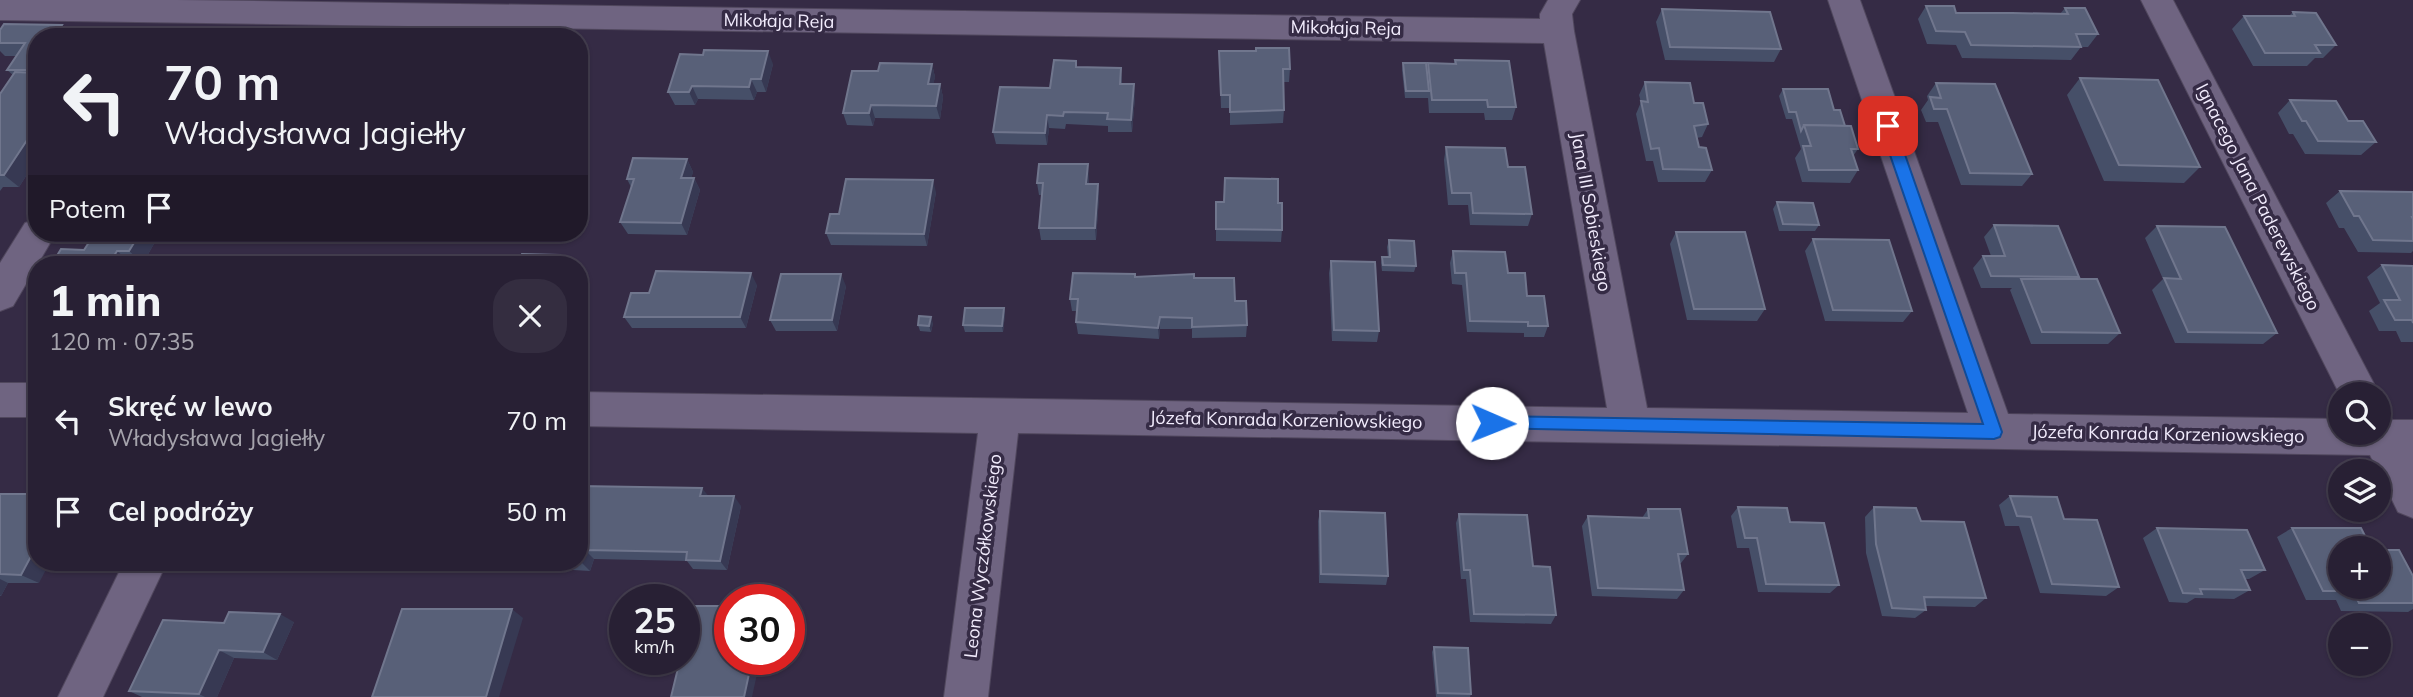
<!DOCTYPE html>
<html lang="pl">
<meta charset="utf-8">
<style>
body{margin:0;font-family:Mulish,sans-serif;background:#342d40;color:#f1f3f6;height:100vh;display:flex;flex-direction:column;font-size:26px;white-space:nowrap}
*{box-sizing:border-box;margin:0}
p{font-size:23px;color:#a5a3ac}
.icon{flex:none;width:38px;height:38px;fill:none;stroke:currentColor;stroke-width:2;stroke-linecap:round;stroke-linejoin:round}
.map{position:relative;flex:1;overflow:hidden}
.side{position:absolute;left:28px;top:256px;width:560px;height:315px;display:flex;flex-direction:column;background:#282034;border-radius:28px;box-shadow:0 2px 5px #0004,0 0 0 2px #443e4f}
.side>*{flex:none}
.guide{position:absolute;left:28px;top:28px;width:560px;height:214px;border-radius:28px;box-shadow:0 2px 5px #0004,0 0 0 2px #443e4f;background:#282034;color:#f1f3f6;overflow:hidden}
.buttons{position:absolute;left:2328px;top:382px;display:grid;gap:14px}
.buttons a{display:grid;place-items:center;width:63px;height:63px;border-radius:50%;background:#282034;box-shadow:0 2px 5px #0004,0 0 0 2px #443e4f;font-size:35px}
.speed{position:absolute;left:609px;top:584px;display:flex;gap:14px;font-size:35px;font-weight:700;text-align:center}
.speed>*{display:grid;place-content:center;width:91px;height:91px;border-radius:50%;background:#282034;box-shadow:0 2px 5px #0004,0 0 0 2px #443e4f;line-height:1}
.speed small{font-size:18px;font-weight:400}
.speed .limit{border:10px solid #d22;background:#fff;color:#111}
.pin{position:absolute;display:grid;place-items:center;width:60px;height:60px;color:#fff;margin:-30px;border-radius:14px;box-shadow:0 4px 10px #0006}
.me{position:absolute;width:77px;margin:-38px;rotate:91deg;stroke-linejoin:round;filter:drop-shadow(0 0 5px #0008)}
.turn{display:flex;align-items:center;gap:24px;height:147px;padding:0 21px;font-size:32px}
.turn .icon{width:91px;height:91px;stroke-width:2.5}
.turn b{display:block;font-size:49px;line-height:60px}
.then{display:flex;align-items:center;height:66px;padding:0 21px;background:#0003;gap:14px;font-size:26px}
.round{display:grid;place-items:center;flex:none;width:74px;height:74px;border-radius:28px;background:#342d40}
.headline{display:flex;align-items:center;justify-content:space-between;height:119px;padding:0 21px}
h1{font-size:42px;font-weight:800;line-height:52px}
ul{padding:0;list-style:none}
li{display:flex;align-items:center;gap:21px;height:91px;padding:0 21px}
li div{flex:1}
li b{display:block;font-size:26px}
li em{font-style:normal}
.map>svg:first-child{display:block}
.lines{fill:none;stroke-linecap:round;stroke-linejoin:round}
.minor-casing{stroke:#50475d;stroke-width:2}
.minor{fill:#6f6481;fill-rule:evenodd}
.wall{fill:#464f68}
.shaded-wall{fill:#373953}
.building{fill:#586078;stroke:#70768d;stroke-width:2}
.route{fill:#1a73e8;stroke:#114b97;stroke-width:2}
.labels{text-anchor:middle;stroke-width:7;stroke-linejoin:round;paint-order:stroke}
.street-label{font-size:18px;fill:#f2ecfd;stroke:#352b45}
</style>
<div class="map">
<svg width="2413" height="697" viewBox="0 0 2413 697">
<rect width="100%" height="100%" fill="#352b45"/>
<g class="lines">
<defs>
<g id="minor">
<path d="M0,0h178l1362,19v-5l8,-14h32l-8,14 2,17 73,377 321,5 -140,-413h32l148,414 332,5v13h38v-19l15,7h20v98l-15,-6 -28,-57 -1352,-22 -30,264h-44l34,-264 -399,-7v-34l1028,16 -63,-365 -1544,-23z"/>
<path d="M2141,0h32l200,382 6,12 -1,1h-38z"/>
<path d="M37,219v14h19l-43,73 -13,5v-48l25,-40z"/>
<rect x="0" y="383" width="37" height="34"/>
<path d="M124,562h43l-64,135h-45z"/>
</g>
</defs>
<!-- minor casing -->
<use href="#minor" class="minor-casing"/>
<!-- minor -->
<use href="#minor" class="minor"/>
</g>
<!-- wall -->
<g class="wall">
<path d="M1926,6l30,7 104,1 5,-6 33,26 -10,13h-7l-10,13 -109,-2 -6,-13 -29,-1 -9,-25z"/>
<path d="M1662,9l119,40 -7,13 -109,-2 -9,-38z"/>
<path d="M2293,12l43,33 -13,13h-8l-8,8h-54l-21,-37 12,-13h45z"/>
<path d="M62,25l13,12h-38v122l-18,28h-16l-3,4v-97l13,-19 -6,-5 9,-14h-11l-5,-5v-21z"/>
<path d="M1219,51l71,18 -1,13h-6l1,28 -1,13 -53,2v-17h-9z"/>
<path d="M1455,60l61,47 -4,13h-27l-1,-7h-55l-1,-15h-23l-3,-28 1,-7 24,6 1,-6h26z"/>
<path d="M773,64l-7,28h-9l-3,8 -56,-1 -3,6h-20l-7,-13z"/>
<path d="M932,64l3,13 -2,7h7l3,13 -3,22 -65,-1 -2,8 -26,-1 -4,-12 35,-42z"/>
<path d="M1077,67l44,1 1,16 13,13 -3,35h-24v-6l-42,-2 -1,5 -16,-1 -2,17 -51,-1 -3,-12z"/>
<path d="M2080,78l120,89 -16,16 -80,-2 -37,-86z"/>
<path d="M1645,82l49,21 14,21 -6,13 -6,1 3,9 13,23 -7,12h-47l-5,-21h-7l-10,-47 5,-12 -2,-7z"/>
<path d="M1936,83l96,91 -10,12 -61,-1 -23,-63h-12l-5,-12 7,-10 -1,-4z"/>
<path d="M1783,89l62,37 13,23 -5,7 5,14 -8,13 -48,-1 -7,-24 6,-9 -9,-30h-6l-7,-23z"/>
<path d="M2290,100l58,21 28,21 -15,13 -56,-1 -12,-20h-4l-11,-21z"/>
<path d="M1446,147l62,20 24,47 -4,12 -58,-1 -2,-20h-20l-4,-45z"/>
<path d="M687,159l6,13 -2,6h3l6,12 -13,45 -59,-1 -8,-12 11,-35 -4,-8z"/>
<path d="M1089,177v7h9l1,12 -3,44h-55l-2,-12 3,-33h-3l-2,-12z"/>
<path d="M2340,191l73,1v59l-2,2 -53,-1 -14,-24h-5l-13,-25z"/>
<path d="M936,192l-9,54 -96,-1 -5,-12 13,-19z"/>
<path d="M1216,202l62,1 4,27 -1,12 -65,-1z"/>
<path d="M1777,202l42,23 -4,6h-36l-6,-22z"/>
<path d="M1994,225l85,52 -2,2 43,54 -12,11h-77l-21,-54 2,-2h-31l-8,-20 10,-12h8l-7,-19z"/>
<path d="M2157,226l120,107 -14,11 -88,-1 -23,-53 11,-11 -18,-41z"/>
<path d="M1676,232l89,77 -8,12 -70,-1 -17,-76z"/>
<path d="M95,233h50l10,9 -12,21h-12l-1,1h-78l32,-14z"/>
<path d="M245,233h76l-2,3 -73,-2z"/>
<path d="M1813,239l99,72 -9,11 -78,-1 -20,-70z"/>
<path d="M1389,240l27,26 -2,6 -32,-1 -1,-8 1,-6h6l-1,-10z"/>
<path d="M1453,251l55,22 19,23 21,30 -4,11h-20v-4l-57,-1 -5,-47 -10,-1 -2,-21z"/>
<path d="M1331,261l48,70 -2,11 -45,-1 -3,-68z"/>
<path d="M2382,265l31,1v76h-12l-5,-11h-17l-10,-20 11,-8 -13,-26z"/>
<path d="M1135,277l59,1 41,23 12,24 -1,12 -54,1v-9h-32l-1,10 -81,-5 -2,-12 1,-11h-5l-2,-12z"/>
<path d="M757,285l-11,43h-114l-8,-11 25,-24z"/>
<path d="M846,286l-9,45h-61l-6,-11z"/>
<path d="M1004,308l1,6 -2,18h-38l-2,-7z"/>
<path d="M933,323l-2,9 -11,-1 -2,-6z"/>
<path d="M579,486l129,10 33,10 -14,64 -34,-1 -6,-8 -93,-2 -4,12 -17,-1 -8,-8h14z"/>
<path d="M0,494l39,89h-31l-7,13h-1z"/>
<path d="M2010,496l109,91 -13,9 -66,-3 -21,-67h-14l-6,-21z"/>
<path d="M1738,507l52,15 49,63 -9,8 -72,-1 -9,-44h-12l-6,-32z"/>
<path d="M1874,507l112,91 -11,9 -50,-1 1,4 -11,8 -33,-2 -16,-63 -1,-36z"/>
<path d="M1648,509l40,45 -7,9h-1l4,27 -7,9 -85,-3 -10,-70 6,-10 54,2z"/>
<path d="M1320,511l68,65 -2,9 -67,-2 -1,-62z"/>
<path d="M1459,514l74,52 23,49 -5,9 -81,-2 -4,-43h-5l-5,-56z"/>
<path d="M2157,528l108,42 -16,9h-4l5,11 -16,9 -39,-1 -8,5 -18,-1 -26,-64z"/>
<path d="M2292,528l48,58 73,-10v33l-5,3 -67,-1 -5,-11h-30l-29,-63z"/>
<path d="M185,562h128l-1,4h-29l-2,5 -83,-1z"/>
<path d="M294,622l-17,38 -43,-2 -17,39h-75l-13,-6 95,-68z"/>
<path d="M1434,647l37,47 -1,3h-34l-4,-45z"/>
</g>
<!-- shaded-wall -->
<g class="shaded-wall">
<path d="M62,25l13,12h-21z"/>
<path d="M768,51l5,13 -7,28 -5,-13z"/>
<path d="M932,64l3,13 -4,20 -3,-13z"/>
<path d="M751,79l6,13 -3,8 -5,-13z"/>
<path d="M940,84l3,13 -3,22 -4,-13z"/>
<path d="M1134,84l1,13 -3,35 -1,-12z"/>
<path d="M692,86l6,13 -3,6 -6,-13z"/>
<path d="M871,105l4,13 -2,8 -4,-13z"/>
<path d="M1047,115l2,13 -2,17 -2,-12z"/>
<path d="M37,125v34l-18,28 -15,-12z"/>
<path d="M687,159l6,13 -5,18 -7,-12z"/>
<path d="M1088,164l1,13 -1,19 -2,-12z"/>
<path d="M694,178l6,12 -13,45 -6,-12z"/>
<path d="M933,180l3,12 -9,54 -3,-12z"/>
<path d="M1098,184l1,12 -3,44 -1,-12z"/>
<path d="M140,233h5l10,9 -12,21 -14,-12z"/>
<path d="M117,251l14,12 -1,1h-21z"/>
<path d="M560,255l5,6 -1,3h-7z"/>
<path d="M751,273l6,12 -11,43 -6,-11z"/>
<path d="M841,274l5,12 -9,45 -5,-11z"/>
<path d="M1004,308l1,6 -2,18 -1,-6z"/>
<path d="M931,317l2,6 -2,9 -2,-6z"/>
<path d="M1160,317v12l-1,10 -1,-11z"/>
<path d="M702,488l8,10 -10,-2z"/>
<path d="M734,496l7,10 -14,64 -7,-9z"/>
<path d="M37,545v17h13l-11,21 -18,-8z"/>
<path d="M585,550l9,9 -4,12 -9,-9z"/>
<path d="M268,562h10l5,4 -2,5z"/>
<path d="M305,562h8l-1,4z"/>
<path d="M0,579l8,4 -7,13 -1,-1z"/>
<path d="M512,609l11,9 -24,79h-13z"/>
<path d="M280,614l14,8 -17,38 -14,-8z"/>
<path d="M219,650l15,8 -17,39h-12l-6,-3z"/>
<path d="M752,660h8l-8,37h-8z"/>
</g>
<!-- building -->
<g class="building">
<path d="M1926,6h28l2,7h56l56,1 -3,-6h20l13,26h-22l5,13 -110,-2 -6,-13 -29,-1z"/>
<path d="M1662,9l108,3 11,37 -111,-2z"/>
<path d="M2293,12l23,1 20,32h-21l5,8h-55l-21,-37h51z"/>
<path d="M4,24l58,1 -8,12h-17v33h-30l18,-27h-25v-13z"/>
<path d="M1256,48h33l1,21h-7l1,41 -54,2v-17h-9l-2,-44h37z"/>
<path d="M704,50l64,1 -7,28h-10l-2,8 -57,-1 -3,6h-21l12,-38 23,1z"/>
<path d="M1054,60l22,1v6l45,1 -1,16h14l-3,36 -24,-1 1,-6 -44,-1 -1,4 -16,-1 -2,18 -52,-1 7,-45 50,1z"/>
<path d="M1455,60l54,1 7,46h-28l-1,-7h-55l-4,-37 28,1z"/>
<path d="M880,63l52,1 -4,20h12l-4,22 -65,-1 -2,8h-26l9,-42h26z"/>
<path d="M1403,63h23l3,28h-23z"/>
<path d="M15,72l22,1v52l-33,50h-4v-81z"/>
<path d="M2080,78l78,2 42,87 -81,-2z"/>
<path d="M1645,82l45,1 4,20h9l5,21 -14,2 5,21 7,1 6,22 -49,-1 -4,-21 -8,1 -10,-48 7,1z"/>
<path d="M1936,83l59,1 37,90 -62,-1 -23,-64h-13l-4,-12 11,1z"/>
<path d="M1783,89h45l6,21h6l5,16 -41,-1 -3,6 -5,-19h-7z"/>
<path d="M2290,100l46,1 12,20h15l13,21 -58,-1 -12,-20h-4z"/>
<path d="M1804,125l47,1 7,23h-7l7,21h-49l-6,-24h8z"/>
<path d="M1446,147l59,1 3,19h17l7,47 -59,-1 -2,-20h-19z"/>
<path d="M633,158l54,1 -6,19h13l-13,45 -61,-1 14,-43h-7z"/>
<path d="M1039,164h49l-2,20h12l-3,44h-56l4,-45h-6z"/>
<path d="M1225,178l53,1v24h4v27l-66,-1v-27h8z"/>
<path d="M846,179l87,1 -9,54 -98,-1 4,-19h9z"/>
<path d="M2340,191l73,1v25h-1l1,2v22l-40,-1 -14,-24h-5z"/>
<path d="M1777,202l36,1 6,22 -36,-1z"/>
<path d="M1994,225l64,1 21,51 -88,-1 -8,-20h22z"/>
<path d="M2157,226l68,1 52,106 -89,-1 -24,-54 17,1z"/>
<path d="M1676,232h69l20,77h-71z"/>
<path d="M95,233h45l-11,18h-12l-8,13h-57l9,-15 23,1z"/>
<path d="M1813,239l76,1 23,71 -79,-1z"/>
<path d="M1389,240l25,1 2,25 -33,-1 -1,-8h8z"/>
<path d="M1453,251l52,1 3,21h17l2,23h17l4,30h-20v-4l-58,-1 -4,-48h-11z"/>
<path d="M522,254l38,1 -3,9h-39z"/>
<path d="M1331,261l44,1 4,69 -45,-1z"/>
<path d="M246,262l70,2h-71z"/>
<path d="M435,263l-1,1h-55z"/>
<path d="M2382,265l31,1v57l-1,-3h-17l-11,-20h16z"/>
<path d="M656,271l95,2 -11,44h-116l7,-24h18z"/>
<path d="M1073,273l62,1v3l59,-3v4h40l1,23h11l1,24 -55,2v-9l-32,-1 -2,11 -82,-6 2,-23h-8z"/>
<path d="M781,274h60l-9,46h-62z"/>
<path d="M2021,279h76l23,54 -78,-1z"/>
<path d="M37,288v8h-5z"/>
<path d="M965,308h39l-2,18 -39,-1z"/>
<path d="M919,316l12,1 -2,9 -11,-1z"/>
<path d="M579,486l123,2 -2,8h34l-14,65 -34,-1 1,-8 -102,-2 -4,12h-5h3z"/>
<path d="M0,494h37v51l-16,30 -21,-1z"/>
<path d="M2010,496l47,1 7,22 33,1 22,67 -67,-3 -21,-67 -14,-1z"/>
<path d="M1738,507l49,1 3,14 34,1 15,62 -73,-1 -9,-46h-12z"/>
<path d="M1874,507l42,1 5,13 43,1 22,76 -62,-1 2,13 -34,-2 -16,-64z"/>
<path d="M1648,509h32l8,45h-10l6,36 -86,-2 -10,-72 61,2z"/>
<path d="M1320,511l65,2 3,63 -67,-2z"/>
<path d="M1459,514l68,1 6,51 17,1 6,48 -82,-1 -4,-44h-6z"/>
<path d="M2157,528l90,2 18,40h-24l9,20 -50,-1 2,5 -19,-1z"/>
<path d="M2292,528h69l10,20h-31v38h38v-36h21l14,26v27h-54l-6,-12h-30z"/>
<path d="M684,606h46v14l-2,9h2v31h22l-8,37h-73l9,-37h4v-18l3,-10h-3z"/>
<path d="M402,609h110l-26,88h-114z"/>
<path d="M229,612l51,2 -17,38 -44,-2 -20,44 -70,-3 34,-71 61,3z"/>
<path d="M1434,647l34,1 3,46 -33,-1z"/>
</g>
<!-- route -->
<path class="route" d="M1888,120l7,6 107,306 -2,5 -6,2 -508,-11 -2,-5 2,-5 6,-2 491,8 -103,-298z"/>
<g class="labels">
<!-- street labels -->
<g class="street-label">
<text transform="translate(779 21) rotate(1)" y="6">Mikołaja Reja</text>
<text transform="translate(1346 28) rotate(1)" y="6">Mikołaja Reja</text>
<text transform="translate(2258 197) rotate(63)" y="6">Ignacego Jana Paderewskiego</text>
<text transform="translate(1591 212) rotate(80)" y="6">Jana III Sobieskiego</text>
<text transform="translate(1286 420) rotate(1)" y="6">Józefa Konrada Korzeniowskiego</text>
<text transform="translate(2168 434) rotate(1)" y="6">Józefa Konrada Korzeniowskiego</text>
<text transform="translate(983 556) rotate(-83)" y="6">Leona Wyczółkowskiego</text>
</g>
</g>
</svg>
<div class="buttons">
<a><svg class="icon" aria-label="search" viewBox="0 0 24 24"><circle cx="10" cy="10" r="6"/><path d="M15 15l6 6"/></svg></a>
<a><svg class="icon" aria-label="layers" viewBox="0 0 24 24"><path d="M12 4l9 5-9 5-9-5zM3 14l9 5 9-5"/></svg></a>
<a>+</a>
<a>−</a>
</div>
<div class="speed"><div>25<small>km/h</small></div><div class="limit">30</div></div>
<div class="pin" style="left:1888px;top:126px;background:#d93025"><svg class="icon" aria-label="arrive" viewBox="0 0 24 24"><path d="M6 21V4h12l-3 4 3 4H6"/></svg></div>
<svg class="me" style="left:1492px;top:423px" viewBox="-20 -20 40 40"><circle r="19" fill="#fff"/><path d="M0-13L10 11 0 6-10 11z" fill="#1a73e8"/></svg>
<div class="guide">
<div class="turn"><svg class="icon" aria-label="left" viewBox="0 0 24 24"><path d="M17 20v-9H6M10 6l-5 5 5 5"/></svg><div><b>70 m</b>Władysława Jagiełły</div></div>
<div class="then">Potem<svg class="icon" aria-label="arrive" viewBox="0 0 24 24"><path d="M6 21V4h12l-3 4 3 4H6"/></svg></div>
</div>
<section class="side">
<div class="headline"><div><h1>1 min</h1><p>120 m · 07:35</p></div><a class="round"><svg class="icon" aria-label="close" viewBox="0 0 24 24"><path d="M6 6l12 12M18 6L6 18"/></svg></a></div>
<ul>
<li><svg class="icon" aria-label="left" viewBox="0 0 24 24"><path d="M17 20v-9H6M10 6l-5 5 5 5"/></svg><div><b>Skręć w lewo</b><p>Władysława Jagiełły</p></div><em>70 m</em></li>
<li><svg class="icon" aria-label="arrive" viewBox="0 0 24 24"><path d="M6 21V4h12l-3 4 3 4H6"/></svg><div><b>Cel podróży</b></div><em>50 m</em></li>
</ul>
</section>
</div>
